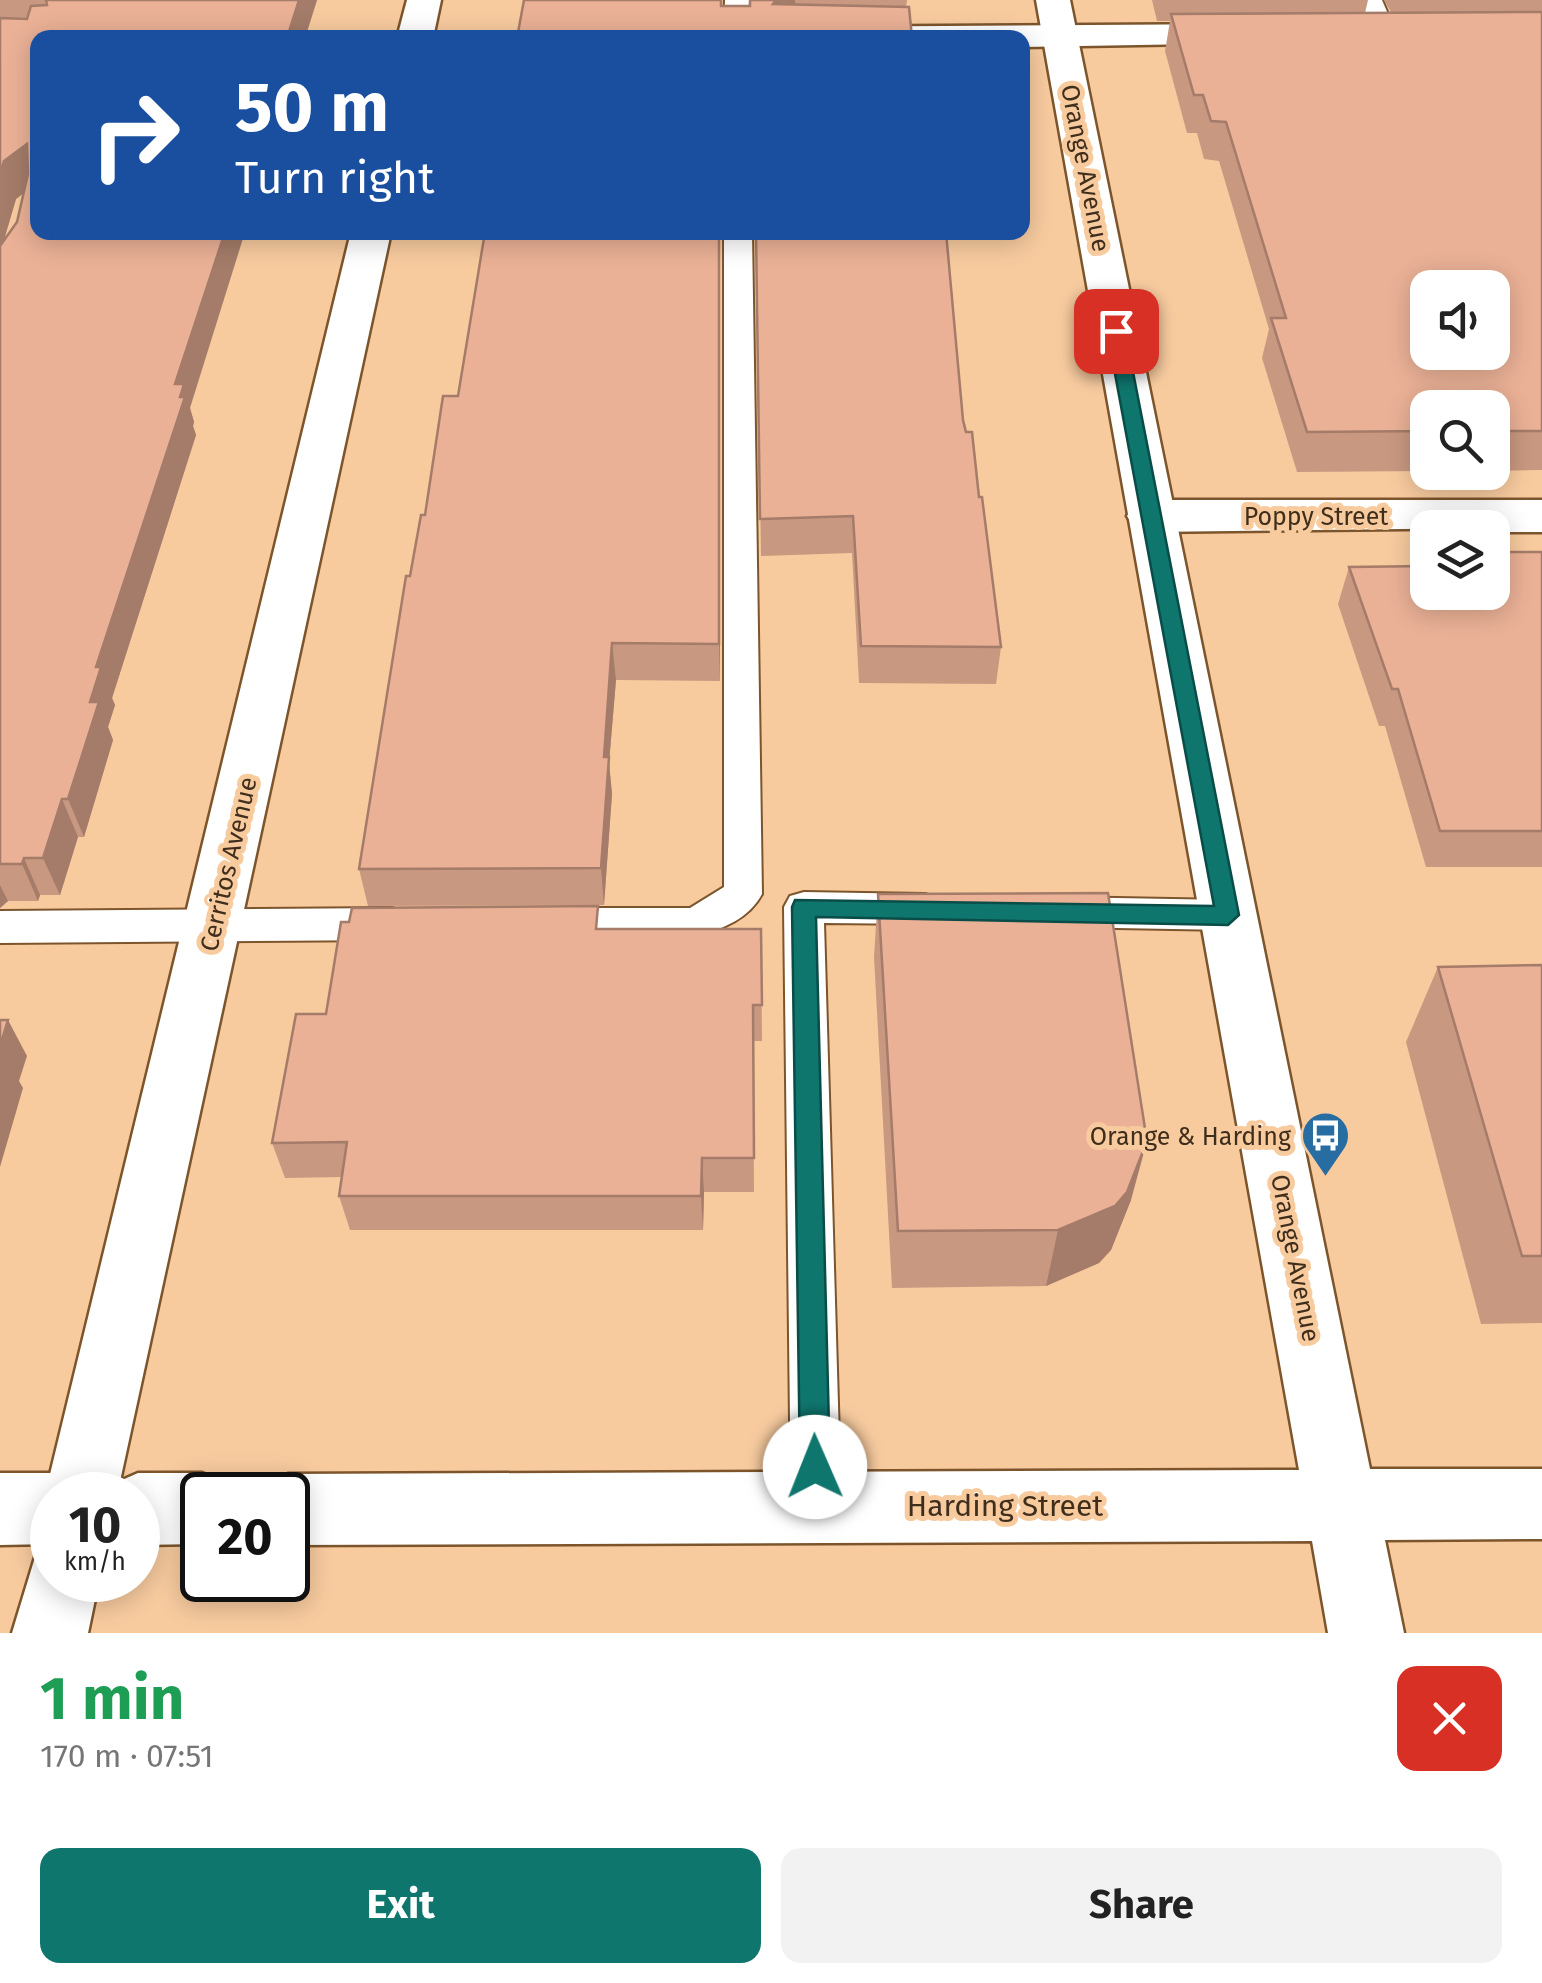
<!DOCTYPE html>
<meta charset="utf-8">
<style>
body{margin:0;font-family:"Fira Sans",sans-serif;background:#f2f2f2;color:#222;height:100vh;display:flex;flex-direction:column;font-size:38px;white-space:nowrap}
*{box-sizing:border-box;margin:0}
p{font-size:32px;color:#767676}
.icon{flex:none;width:55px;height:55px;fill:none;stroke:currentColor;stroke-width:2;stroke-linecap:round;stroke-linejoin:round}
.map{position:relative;height:1633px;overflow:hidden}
.drawer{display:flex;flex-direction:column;background:#fff;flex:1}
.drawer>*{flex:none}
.top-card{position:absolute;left:30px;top:30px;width:1000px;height:210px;border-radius:20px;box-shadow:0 5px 25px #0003;background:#1a4fa0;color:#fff;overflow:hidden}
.tools{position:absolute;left:1410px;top:270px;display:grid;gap:20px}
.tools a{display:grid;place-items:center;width:100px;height:100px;border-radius:20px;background:#fff;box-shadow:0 5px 25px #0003;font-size:50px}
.speed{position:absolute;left:30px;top:1472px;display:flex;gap:20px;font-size:50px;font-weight:700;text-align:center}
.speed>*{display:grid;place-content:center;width:130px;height:130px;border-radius:50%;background:#fff;box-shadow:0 5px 25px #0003;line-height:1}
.speed small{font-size:25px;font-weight:400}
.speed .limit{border:5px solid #111;border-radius:15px;background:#fff;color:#111}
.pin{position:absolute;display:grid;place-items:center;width:85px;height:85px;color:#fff;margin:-42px;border-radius:20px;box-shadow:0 5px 15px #0006}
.me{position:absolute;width:110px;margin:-55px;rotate:359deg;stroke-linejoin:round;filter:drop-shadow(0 0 8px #0008)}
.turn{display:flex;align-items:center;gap:35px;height:210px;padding:0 40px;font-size:45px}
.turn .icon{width:130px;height:130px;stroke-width:2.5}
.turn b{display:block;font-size:70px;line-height:85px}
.round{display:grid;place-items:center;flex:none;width:105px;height:105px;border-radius:20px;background:#f2f2f2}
.summary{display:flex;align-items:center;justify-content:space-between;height:170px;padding:0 40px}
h1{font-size:60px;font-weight:700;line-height:75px;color:#1e9e55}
.action{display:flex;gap:20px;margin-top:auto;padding:20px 40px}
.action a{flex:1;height:115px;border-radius:20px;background:#0f766e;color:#fff;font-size:40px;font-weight:700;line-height:115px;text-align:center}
.action a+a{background:#f2f2f2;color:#222}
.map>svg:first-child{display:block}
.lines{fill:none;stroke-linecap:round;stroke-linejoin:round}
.lane-casing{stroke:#7c552c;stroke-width:4}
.street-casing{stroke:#7c552c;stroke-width:5}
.secondary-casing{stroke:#7c552c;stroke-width:5}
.lane{fill:#fff;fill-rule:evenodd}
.street{fill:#fff;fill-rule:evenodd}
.secondary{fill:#fff;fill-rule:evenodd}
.wall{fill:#c99881;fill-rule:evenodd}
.shaded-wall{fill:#a47c69}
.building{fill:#eab196;stroke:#a47c69;stroke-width:2.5;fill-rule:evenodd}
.route{fill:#0f766e;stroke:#0a4d48;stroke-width:2.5}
.labels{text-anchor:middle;stroke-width:10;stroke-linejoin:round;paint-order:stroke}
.street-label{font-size:25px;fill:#402e1d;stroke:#f8cb9f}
.poi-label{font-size:25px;fill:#402e1d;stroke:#f8cb9f;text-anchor:end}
.near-street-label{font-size:30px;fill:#402e1d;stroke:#f8cb9f}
</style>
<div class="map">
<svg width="1542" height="1633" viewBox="0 0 1542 1633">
<rect width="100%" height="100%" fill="#f8cb9f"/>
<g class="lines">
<defs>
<g id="lane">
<path d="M725,0h24l-1,38h-24z"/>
<path d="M1358,0h24l15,35 -3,5h-18z"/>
<path d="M724,232h28l10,662c-33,62 -155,45 -215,46l-14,-5 -6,-11 6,-11 14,-5h143l34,-21z"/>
<path d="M804,892l121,2 14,4 6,11 -6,11 -14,4 -101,-1 17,584 -8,17 -17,7 -17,-7 -8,-17 -7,-600 6,-11z"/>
<path d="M1060,897l168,3 14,4 6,11 -6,11 -14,4 -168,-3 -14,-4 -6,-11 6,-11z"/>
<path d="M392,908l14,5 6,11 -6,11 -14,5 -392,3v-32z"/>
</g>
<g id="street">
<path d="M407,0h34l-8,38h-36z"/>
<path d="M1242,24l13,3 5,8 -5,8 -233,4v-9h-245l5,-8 13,-3z"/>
<path d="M351,232h40l-274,1263h-65v17l-7,-17z"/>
<path d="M1151,500h391v32h-50v-4l-341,4 -17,-5 -7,-11 7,-11z"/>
<path d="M52,1547v33h47l-11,53h-76l24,-79z"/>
</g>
<g id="secondary">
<path d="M1036,0h34l300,1469h172v70l-157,1 19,93h-76l-16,-92 -1024,4v-50h-30l5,-10 25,-11 1011,-4z"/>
<path d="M0,1473h52l25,11 5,11h-30v49l-52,1z"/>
<path d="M138,1473h64l25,11 5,11h-30v49l-64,1v-50h-30l5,-11z"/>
</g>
</defs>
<!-- lane casing -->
<use href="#lane" class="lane-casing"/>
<!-- street casing -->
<use href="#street" class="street-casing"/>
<!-- secondary casing -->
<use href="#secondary" class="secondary-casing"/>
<!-- lane -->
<use href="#lane" class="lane"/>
<!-- street -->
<use href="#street" class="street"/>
<!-- secondary -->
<use href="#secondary" class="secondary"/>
</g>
<!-- wall -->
<g class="wall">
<path d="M0,0h317l-12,38h-267l152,370 4,14 -1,4 3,9 -84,263 3,7 -7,22 5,13 -29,97h-6l-18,58h-20l-2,6h-30l-8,7zM24,193l-7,29 -14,20 13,-43z"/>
<path d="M524,0h198v6h28v-6h157l-1,7 6,31z"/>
<path d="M1152,0h216l-3,13 26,-1 -7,-12h158v470l-50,1v-63h-64v63l-131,1 -35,-114 7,-29 -50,-168 -15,-2 -7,-26h-10l-22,-82 5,-30h-13z"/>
<path d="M720,232v449l-104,-1 -7,83 3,31 -8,111 -236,1 -9,-37 51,-293 48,-180z"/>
<path d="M756,232l207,188 16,77 22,150 -5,37 -137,-1 -7,-130 -91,3z"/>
<path d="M1542,552v315h-116l-41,-141h-6l-41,-122 11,-37 79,25z"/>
<path d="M878,894l253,306 -20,50 -12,13 -53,23 -154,2 -18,-331z"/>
<path d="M600,929h161l1,112h-9l1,151h-50l-1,38h-353l-11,-34 3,-19 -57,1 -13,-35 54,-129z"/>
<path d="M1542,965v358l-61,1 -75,-282 32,-75z"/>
</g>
<!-- shaded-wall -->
<g class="shaded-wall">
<path d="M299,0h18l-12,38h-18z"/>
<path d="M776,0h19v23l-22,-19z"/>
<path d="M27,144l11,38 -22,17 -16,55v-80l4,-13z"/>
<path d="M225,232h20l-55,176 4,14 -1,4 3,9 -84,263 3,7 -7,22 5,13 -29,97 -16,-38 28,-132 79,-283z"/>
<path d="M719,232h1v449l-1,-37z"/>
<path d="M612,643l4,37 -7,83 3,31 -8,111 -3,-37 3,-111z"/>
<path d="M62,799l16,38 -18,58 -17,-37z"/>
<path d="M24,858l16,37 -2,6 -16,-37z"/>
<path d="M0,885l8,16 -8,7z"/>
<path d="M8,1020l19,36 -8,25 4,7 -23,79v-121z"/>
<path d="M1147,1141l-16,59 -20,50 -12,13 -53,23 12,-56z"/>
<path d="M702,1158l2,34 -1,38 -2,-34z"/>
</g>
<!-- building -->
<g class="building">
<path d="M46,0h253l-12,38h-249v194h187l-50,152h9l-4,13h5l-89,270h5l-11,35h9l-31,97h-6l-19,59h-19l-2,6h-22v-618l17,-24 11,-48 -1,-30 -23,17 -4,13v-156l27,1 4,-13 16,-1z"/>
<path d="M524,0h197v6h29v-6h26l-3,4 136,3 3,31h-395z"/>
<path d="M1542,12v419h-50v-23h-64v23l-121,1 -36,-114h15l-60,-196 -15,-1 -8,-26h-9l-23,-81zM1428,288h64v64h-64z"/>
<path d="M485,232h234v412l-107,-1 -8,114h5l-8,111 -242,1 47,-293h4l11,-61h4l18,-119h15z"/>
<path d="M756,232h190l17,188 3,12h6l7,65h3l19,150 -140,-1 -8,-130 -93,3z"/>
<path d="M1492,552h50v279h-102l-42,-142h-6l-43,-122 79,-1v26h64z"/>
<path d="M1108,893l39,248 -20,51 -12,14 -57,24 -160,1 -20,-337z"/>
<path d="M598,906l-2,23h165l1,76h-9l1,153h-52l-1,38h-362l8,-54 -75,1 24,-129h30l15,-92h8l3,-14z"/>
<path d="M1542,965v291h-20l-84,-289z"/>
<path d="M0,1020h8l-8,26z"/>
</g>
<!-- route -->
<path class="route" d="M1116,326l9,5 114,584 -11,10 -412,-8 14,550 -5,10 -10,4 -10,-4 -5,-10 -8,-560 3,-7 419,6 -107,-575z"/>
<!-- icons -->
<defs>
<symbol id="bus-pin" viewBox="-11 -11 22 30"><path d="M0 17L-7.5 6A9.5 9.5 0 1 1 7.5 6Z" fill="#286da1" stroke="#f8cb9f"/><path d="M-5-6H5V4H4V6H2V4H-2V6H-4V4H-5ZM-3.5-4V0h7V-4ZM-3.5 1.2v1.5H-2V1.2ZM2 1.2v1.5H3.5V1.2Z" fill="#fff"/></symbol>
</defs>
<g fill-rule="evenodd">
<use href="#bus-pin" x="1298" y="1108" width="55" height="75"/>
</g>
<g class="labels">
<!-- street labels -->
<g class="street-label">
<text transform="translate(1086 168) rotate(79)" y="9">Orange Avenue</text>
<text x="1316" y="525">Poppy Street</text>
<text transform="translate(228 864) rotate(-77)" y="9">Cerritos Avenue</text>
<text transform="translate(1296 1258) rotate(79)" y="9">Orange Avenue</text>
</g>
<!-- poi labels -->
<g class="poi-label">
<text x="1291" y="1145">Orange &amp; Harding</text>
</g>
<!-- near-street labels -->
<g class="near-street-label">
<text x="1005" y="1516">Harding Street</text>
</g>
</g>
</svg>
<div class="tools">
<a><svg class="icon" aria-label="sound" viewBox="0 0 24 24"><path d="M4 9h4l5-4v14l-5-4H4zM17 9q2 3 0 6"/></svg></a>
<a><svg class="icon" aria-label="search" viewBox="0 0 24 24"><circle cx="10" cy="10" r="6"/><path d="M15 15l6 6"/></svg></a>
<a><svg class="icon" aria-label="layers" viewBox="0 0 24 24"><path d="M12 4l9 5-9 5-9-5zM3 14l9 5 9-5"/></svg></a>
</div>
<div class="speed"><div>10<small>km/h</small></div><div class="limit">20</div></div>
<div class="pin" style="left:1116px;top:331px;background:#d93025"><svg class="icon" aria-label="arrive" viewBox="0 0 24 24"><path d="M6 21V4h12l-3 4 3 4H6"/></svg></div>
<svg class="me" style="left:815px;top:1467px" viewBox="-20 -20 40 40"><circle r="19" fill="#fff"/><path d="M0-13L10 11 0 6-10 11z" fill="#0f766e"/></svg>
<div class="top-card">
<div class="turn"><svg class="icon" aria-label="right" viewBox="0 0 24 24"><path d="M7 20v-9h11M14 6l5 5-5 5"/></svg><div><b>50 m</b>Turn right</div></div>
</div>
</div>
<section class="drawer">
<div class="summary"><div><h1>1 min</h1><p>170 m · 07:51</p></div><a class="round" style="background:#d93025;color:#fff"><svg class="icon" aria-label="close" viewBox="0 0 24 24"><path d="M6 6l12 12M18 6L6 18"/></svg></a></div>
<div class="action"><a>Exit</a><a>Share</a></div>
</section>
